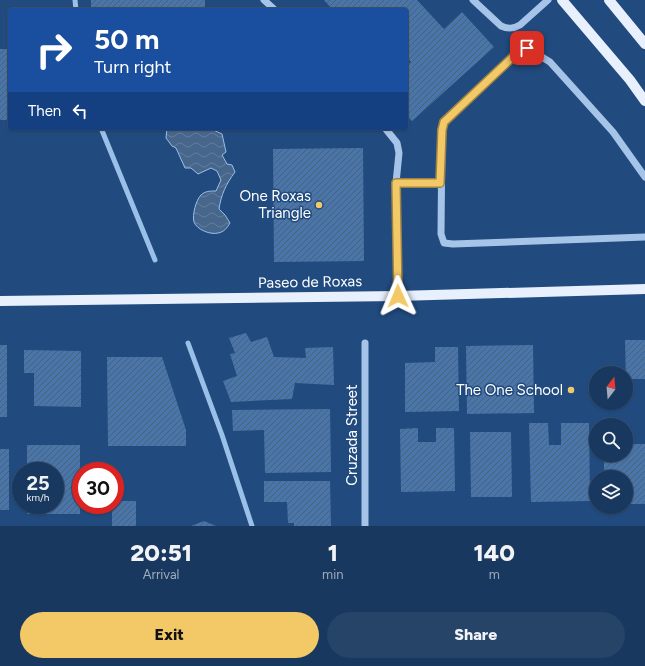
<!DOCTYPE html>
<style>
body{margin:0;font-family:Figtree,sans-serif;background:#264368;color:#f1f3f6;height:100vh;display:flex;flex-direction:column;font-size:15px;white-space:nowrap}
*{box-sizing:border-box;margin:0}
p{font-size:13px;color:#9facbd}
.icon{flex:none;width:22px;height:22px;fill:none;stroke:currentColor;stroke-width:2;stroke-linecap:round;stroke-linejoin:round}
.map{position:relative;height:526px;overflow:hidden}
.details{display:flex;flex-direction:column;background:#19385f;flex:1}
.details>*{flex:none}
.hud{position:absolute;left:8px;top:8px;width:400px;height:122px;border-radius:4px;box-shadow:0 1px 3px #0004,0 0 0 1px #375274;background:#1a4fa0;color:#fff;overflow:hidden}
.needle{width:26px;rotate:16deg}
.fabs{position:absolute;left:589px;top:366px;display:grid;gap:8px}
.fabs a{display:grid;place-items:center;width:44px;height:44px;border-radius:50%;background:#19385f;box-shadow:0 1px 3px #0004,0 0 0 1px #375274;font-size:20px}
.speed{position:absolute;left:12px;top:462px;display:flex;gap:8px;font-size:20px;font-weight:700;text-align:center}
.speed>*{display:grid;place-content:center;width:52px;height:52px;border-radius:50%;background:#19385f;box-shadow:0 1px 3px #0004,0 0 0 1px #375274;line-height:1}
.speed small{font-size:10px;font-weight:400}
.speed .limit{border:6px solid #d22;background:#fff;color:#111}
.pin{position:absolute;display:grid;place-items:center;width:34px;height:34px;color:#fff;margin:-17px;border-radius:8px;box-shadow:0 2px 6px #0006}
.me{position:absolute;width:44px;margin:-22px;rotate:359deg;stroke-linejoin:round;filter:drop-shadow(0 0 3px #0008)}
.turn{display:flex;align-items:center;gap:14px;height:84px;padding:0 20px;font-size:18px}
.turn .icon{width:52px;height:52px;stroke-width:2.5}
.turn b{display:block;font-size:28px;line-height:34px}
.then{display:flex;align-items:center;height:38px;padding:0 20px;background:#0003;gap:8px;font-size:15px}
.eta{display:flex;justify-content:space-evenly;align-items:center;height:68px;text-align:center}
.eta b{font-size:24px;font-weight:800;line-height:28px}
.button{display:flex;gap:8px;margin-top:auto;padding:8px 20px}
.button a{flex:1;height:46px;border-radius:24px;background:#f3c968;color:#111;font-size:16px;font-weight:800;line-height:46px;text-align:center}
.button a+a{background:#264368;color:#f1f3f6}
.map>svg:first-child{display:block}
.water{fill:url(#water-waves);stroke:#9abfe8}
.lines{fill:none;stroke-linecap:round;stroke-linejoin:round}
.stream{stroke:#9abfe8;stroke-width:5}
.building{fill:url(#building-hatch)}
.minor{stroke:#a6c4e7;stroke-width:7}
.major{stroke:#e8f0fd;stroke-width:10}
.route-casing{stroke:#9e8344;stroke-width:10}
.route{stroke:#f3c968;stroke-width:7}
.poi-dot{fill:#f3c968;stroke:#214b7f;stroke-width:1.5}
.labels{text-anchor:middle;stroke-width:3;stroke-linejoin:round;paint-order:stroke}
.poi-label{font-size:15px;fill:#fff;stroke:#214b7f;text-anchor:end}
.street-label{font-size:15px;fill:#fff;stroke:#214b7f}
</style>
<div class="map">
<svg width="645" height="526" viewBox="0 0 645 526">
<defs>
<pattern id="water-waves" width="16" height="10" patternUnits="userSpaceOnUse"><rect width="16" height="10" fill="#47668c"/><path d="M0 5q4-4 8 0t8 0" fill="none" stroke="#637d9d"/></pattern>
<pattern id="building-hatch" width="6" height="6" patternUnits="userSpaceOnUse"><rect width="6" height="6" fill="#4a75a8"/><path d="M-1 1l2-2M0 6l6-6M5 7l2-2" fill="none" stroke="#4b607a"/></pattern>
</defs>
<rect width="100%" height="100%" fill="#214b7f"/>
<!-- water -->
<path class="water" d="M167,128h42l13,6 4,18 -4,3 5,9 5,1 3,7c-9,12 -14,23 -16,37l6,6 5,8c-3,5 -6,9 -12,10 -7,2 -21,-3 -24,-11 -2,-7 2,-22 7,-27 4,-4 9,-4 15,-4l5,-11 -4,-9 -6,-3 -13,6 -7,-6h-6l-9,-20 -4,-2 -6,-8z"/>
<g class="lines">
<!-- stream -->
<g class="stream">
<path d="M75,0l1,10"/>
<path d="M101,128l54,132"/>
<path d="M188,343l34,92 30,91"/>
</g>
</g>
<!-- building -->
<g class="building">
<rect x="91" y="0" width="114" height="10"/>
<path d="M324,0h93l27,29 18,-17 32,35 -82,74 -6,-6v-49l5,-4 -5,-6v-46h-73z"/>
<path d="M0,49h10v36h-3l1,35h-8z"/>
<path d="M363,148l1,113 -90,1 -1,-113z"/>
<path d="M246,333l5,9 16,-5 7,20 32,1 -1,-10 28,-1 1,38 -39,-2 -3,16 -61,3 -8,-21 14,-5 -7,-22 5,-1 -6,-15z"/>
<path d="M625,340h20v39h-19z"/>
<rect x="0" y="345" width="7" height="72"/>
<path d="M533,345l1,68 -67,1 -1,-68z"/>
<path d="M435,347h23l1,64 -54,1v-49l30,-1z"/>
<path d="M24,350l57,1v56l-47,-1v-33h-10z"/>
<path d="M107,357h55l24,73v16h-78z"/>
<path d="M330,409l1,63 -66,1 -1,-43 -31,1 -1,-21z"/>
<path d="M529,423h19l1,22h12v-22h28l1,78 -59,1z"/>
<path d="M418,428v14h18v-14h18l1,63 -54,1 -1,-63z"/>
<path d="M470,432h41l1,65h-41z"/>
<path d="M626,444h19v60h-19v-27h-22v-22h22z"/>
<path d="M27,445h53v69h-53v-9h28v-34h-28z"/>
<rect x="0" y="449" width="9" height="61"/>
<path d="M264,481h66l1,45h-37v-3h-6l-1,-21h-23z"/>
<path d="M115,501h21v25h-24v-21h3z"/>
<path d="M204,521l12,5h-25z"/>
</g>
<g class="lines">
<!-- minor -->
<g class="minor">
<path d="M264,0l11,10"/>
<path d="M473,0l28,26c7,3 12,3 19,-1l28,-25"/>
<path d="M385,128l12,15 2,10 -3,30 2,113"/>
<path d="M645,177l-32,-45 -63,-70 -23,-14 -9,4 -74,70 -2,8 -1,104 3,9 9,1 192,-7"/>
<path d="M396,183h45"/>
<path d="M365,526v-183"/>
</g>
<!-- major -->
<g class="major">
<path d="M562,0l68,80 15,21"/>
<path d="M609,0l36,44"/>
<path d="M0,301l398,-5 247,-7"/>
</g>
</g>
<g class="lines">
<defs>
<path id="route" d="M398,296l-2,-113h44l2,-53 2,-8 74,-70 9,-4"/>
</defs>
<!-- route casing -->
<use href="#route" class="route-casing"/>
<!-- route -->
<use href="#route" class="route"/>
</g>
<!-- markers -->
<g class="poi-dot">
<circle cx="319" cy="205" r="4"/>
<circle cx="571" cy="390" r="4"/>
</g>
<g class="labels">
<!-- poi labels -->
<g class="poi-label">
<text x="311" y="201">One Roxas<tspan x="311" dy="17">Triangle</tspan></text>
<text x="563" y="395">The One School</text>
</g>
<!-- street labels -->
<g class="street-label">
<text transform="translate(310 282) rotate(-1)" y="5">Paseo de Roxas</text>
<text transform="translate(352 435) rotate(-90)" y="5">Cruzada Street</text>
</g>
</g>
</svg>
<div class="fabs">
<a><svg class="needle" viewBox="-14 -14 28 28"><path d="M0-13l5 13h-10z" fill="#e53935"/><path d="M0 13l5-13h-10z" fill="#9facbd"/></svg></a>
<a><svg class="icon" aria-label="search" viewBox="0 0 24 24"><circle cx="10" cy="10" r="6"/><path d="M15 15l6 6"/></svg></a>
<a><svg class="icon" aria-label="layers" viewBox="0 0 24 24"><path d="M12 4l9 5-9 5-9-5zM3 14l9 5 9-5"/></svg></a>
</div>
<div class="speed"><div>25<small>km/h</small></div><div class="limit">30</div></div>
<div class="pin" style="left:527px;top:48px;background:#d93025"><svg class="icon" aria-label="arrive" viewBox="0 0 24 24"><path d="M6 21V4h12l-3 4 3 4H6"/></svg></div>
<svg class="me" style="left:398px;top:296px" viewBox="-20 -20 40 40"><path d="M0-17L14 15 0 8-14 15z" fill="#f3c968" stroke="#fff" stroke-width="4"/></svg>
<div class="hud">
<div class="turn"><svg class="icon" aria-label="right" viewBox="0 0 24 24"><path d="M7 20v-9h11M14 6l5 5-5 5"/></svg><div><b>50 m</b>Turn right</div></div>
<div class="then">Then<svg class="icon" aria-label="left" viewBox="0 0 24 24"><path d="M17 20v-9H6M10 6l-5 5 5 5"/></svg></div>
</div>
</div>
<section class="details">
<div class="eta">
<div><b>20:51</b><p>Arrival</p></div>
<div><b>1</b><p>min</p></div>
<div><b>140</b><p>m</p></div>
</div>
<div class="button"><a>Exit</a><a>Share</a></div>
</section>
